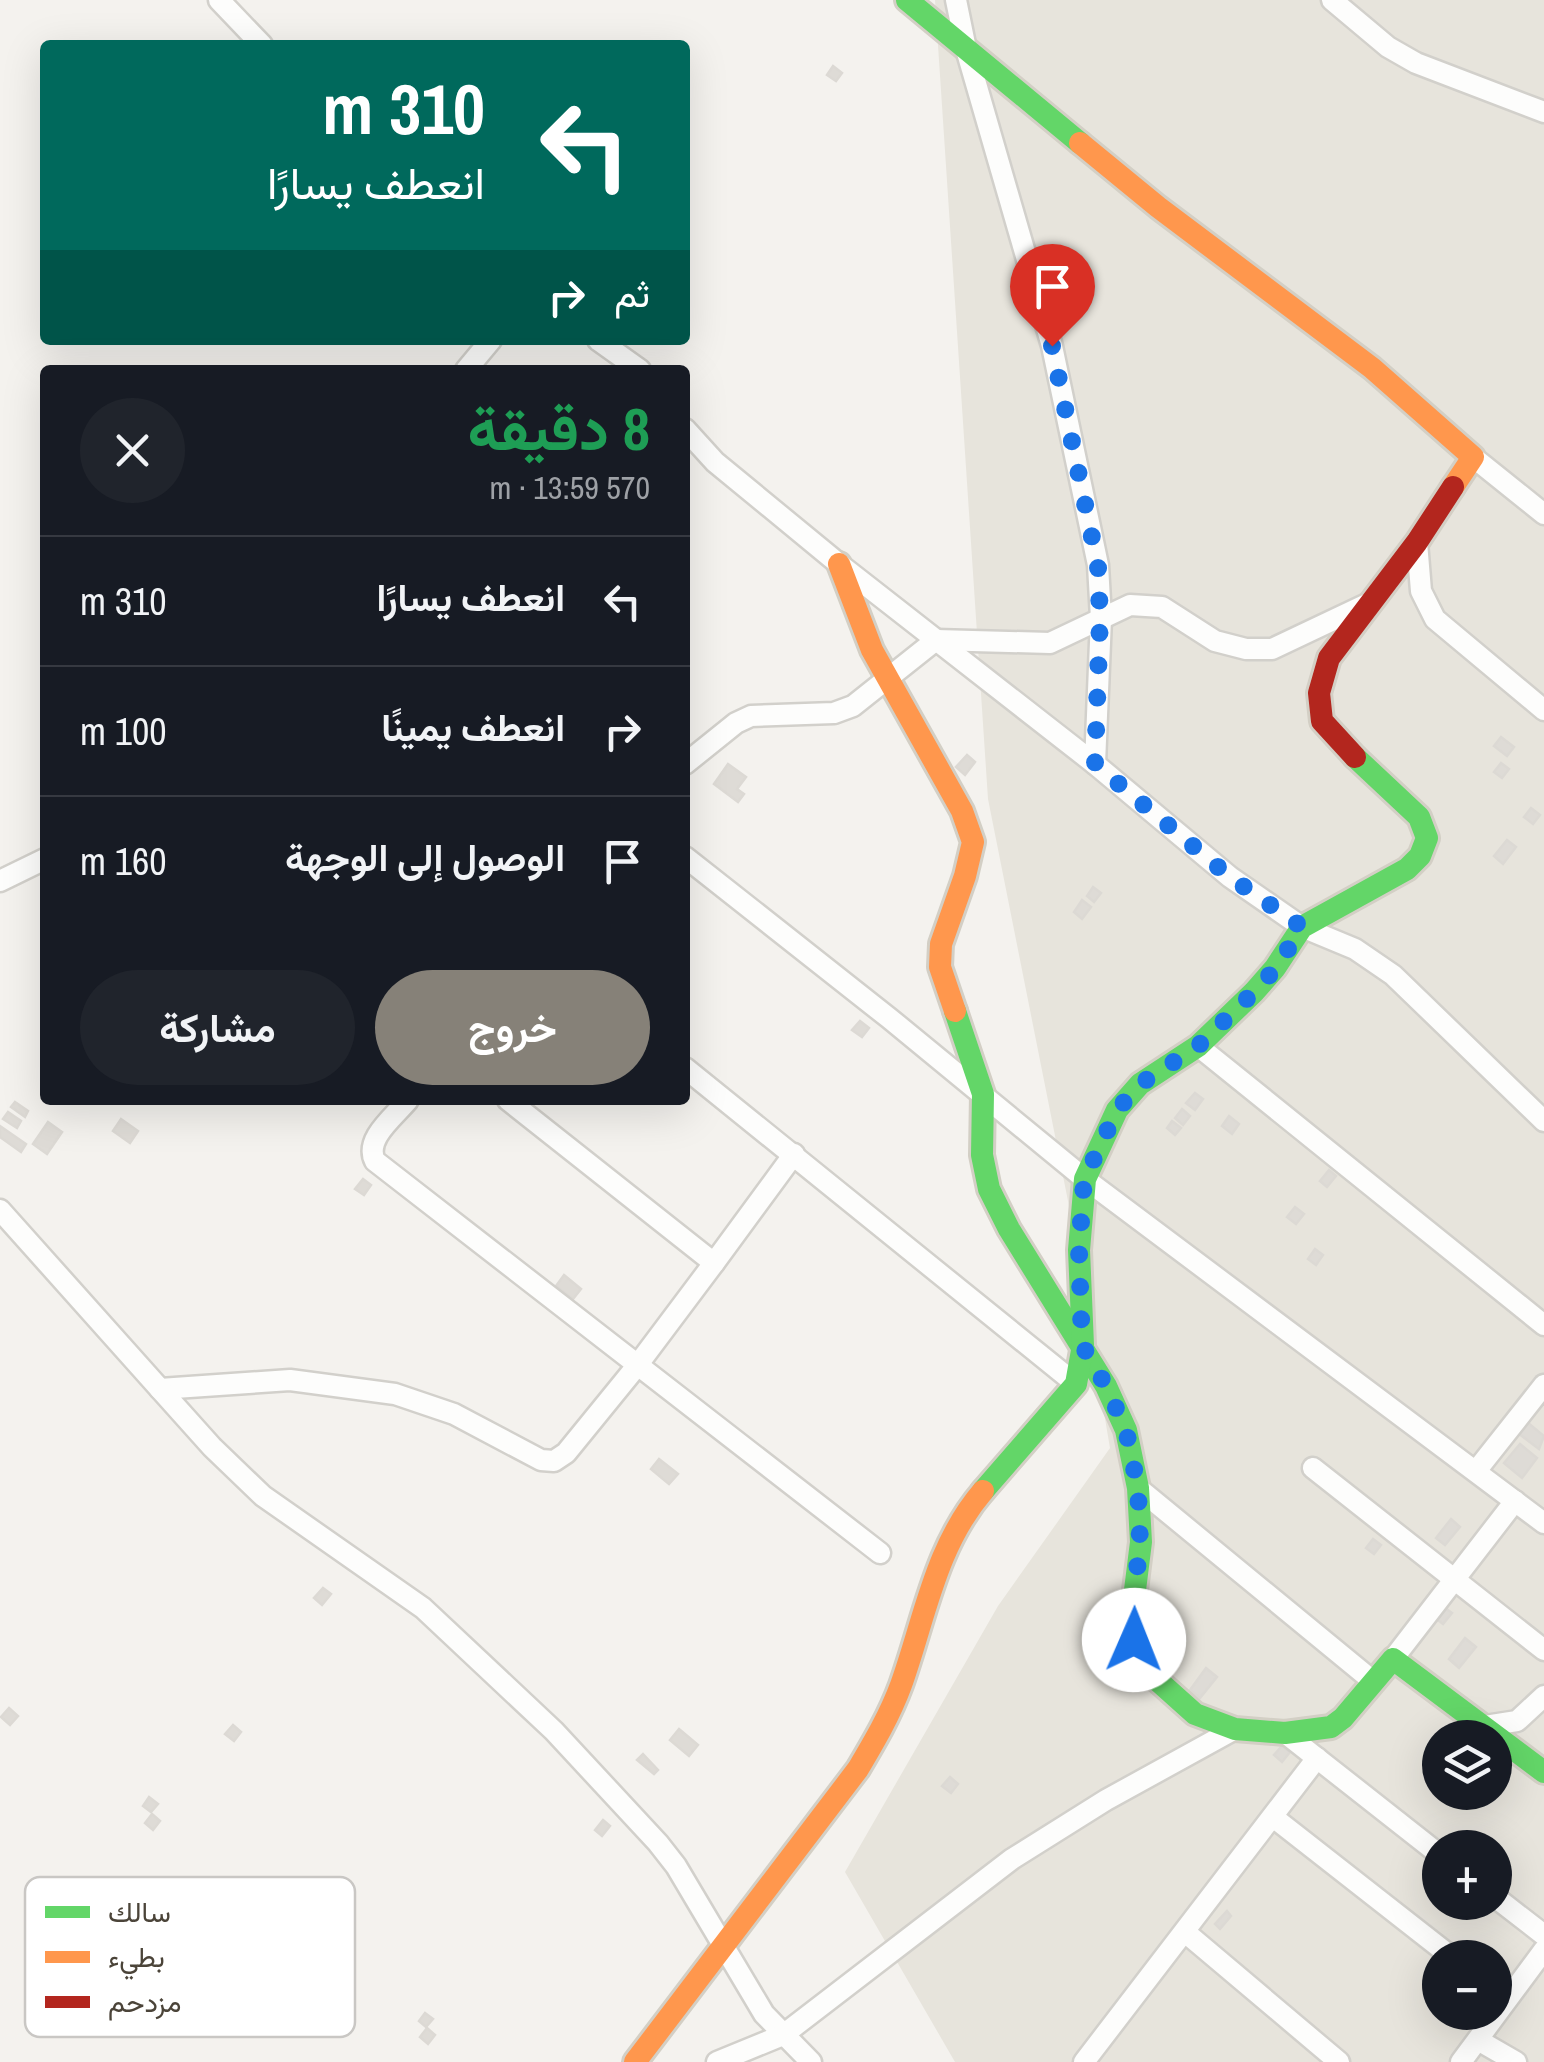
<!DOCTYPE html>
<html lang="ar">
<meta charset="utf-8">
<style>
body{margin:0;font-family:"Archivo Narrow",Vazirmatn,sans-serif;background:#20242c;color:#f1f3f6;direction:rtl;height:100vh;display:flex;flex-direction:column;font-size:38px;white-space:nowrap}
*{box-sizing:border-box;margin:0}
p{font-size:32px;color:#9ea1a6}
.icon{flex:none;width:55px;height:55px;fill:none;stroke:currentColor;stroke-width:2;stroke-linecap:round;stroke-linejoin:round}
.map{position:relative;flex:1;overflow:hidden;direction:ltr}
.drawer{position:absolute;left:40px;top:365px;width:650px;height:740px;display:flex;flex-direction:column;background:#171b24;border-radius:10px;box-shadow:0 10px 40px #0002;direction:rtl}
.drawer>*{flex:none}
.guide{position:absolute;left:40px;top:40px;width:650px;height:305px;border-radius:10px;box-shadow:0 10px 40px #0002;direction:rtl;background:#00695c;color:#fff;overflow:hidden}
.controls{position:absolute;left:1422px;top:1720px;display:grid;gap:20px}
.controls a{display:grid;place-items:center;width:90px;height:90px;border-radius:50%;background:#171b24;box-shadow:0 10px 40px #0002;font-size:50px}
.pin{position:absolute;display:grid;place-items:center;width:85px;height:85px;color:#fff;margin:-102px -42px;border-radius:50% 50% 50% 0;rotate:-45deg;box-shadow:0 0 10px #0007}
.pin .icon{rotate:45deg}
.me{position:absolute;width:110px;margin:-55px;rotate:1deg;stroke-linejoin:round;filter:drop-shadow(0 0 8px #0008)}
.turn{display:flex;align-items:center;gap:35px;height:210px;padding:0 40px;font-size:45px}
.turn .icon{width:130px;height:130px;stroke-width:2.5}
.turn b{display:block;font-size:70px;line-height:85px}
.then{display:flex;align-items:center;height:95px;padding:0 40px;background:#0003;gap:20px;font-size:38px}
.round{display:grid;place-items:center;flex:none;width:105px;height:105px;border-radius:52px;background:#20242c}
.head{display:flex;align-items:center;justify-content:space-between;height:170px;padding:0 40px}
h1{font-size:60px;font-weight:700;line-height:75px;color:#1e9e55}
.primary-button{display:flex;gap:20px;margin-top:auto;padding:20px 40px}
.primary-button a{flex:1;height:115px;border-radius:60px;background:#868178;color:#fff;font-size:40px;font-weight:700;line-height:115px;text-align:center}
.primary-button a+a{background:#20242c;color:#f1f3f6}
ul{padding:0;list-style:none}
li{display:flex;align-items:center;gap:30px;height:130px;padding:0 40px;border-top:2px solid #363941}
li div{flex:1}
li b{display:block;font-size:38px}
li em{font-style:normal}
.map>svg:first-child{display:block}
.residential{fill:#e7e4dc;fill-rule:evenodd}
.building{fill:#dedbd6;stroke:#dcd9d4;stroke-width:2.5}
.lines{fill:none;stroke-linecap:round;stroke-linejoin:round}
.street-casing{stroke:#d2d0cb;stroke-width:25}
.fast-casing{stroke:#d3cfc5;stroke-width:28}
.slow-casing{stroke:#d3cfc5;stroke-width:28}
.jam-casing{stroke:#d3cfc5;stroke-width:28}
.street{stroke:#fdfdfc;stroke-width:20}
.fast{stroke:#63d668;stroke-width:22}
.slow{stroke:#ff974d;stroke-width:22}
.jam{stroke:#b3261e;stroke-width:22}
.route{stroke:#1a73e8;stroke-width:18;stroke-dasharray:0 32.4}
.key{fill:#fff;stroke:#c9c7c4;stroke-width:2.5}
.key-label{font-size:28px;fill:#4b4439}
</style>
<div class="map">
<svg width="1544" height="2062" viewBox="0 0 1544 2062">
<rect width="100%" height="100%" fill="#f4f2ee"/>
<!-- residential -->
<path class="residential" d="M935,0h609v2062h-589l-110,-190 153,-266 112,-158 -42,-247 -80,-402zM1440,1738h55v54h-55zM1440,1848h55v54h-55zM1440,1958h55v54h-55z"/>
<!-- building -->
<g class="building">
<path d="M833,66l9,7 -6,8 -9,-6z"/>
<path d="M1501,737l13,10 -7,9 -13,-10z"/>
<path d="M967,755l8,7 -10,13 -9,-8z"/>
<path d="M1501,763l8,6 -7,9 -8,-6z"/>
<path d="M728,764l18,13 -9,12 7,5 -6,8 -24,-18z"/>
<path d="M1531,808l9,7 -7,9 -9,-7z"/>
<path d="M1507,840l9,7 -13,17 -9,-8z"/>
<path d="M1093,887l8,6 -7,9 -7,-6z"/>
<path d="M1082,900l9,7 -9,12 -8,-7z"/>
<path d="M860,1021l9,7 -7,9 -10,-7z"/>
<path d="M1195,1093l8,6 -8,11 -9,-7z"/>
<path d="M15,1102l13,9 -3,6 -14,-10z"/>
<path d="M1182,1109l8,7 -7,9 -8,-7z"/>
<path d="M8,1112l13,9 -4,7 -14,-9z"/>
<path d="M1229,1116l10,8 -7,10 -10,-8z"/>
<path d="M121,1119l17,12 -8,12 -17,-12z"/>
<path d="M1172,1121l9,7 -6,7 -8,-7z"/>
<path d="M48,1122l14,10 -15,22 -14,-10z"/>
<path d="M0,1126l26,18 -5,8 -21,-15z"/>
<path d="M1329,1170l7,6 -9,11 -7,-6z"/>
<path d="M363,1179l8,6 -7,10 -9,-6z"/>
<path d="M1295,1207l9,7 -8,10 -9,-7z"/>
<path d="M1315,1249l8,6 -7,10 -8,-6z"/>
<path d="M564,1275l17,14 -8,10 -17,-13z"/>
<path d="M1527,1422l17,14 -5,13 -21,-16z"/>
<path d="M1520,1444l17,14 -15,20 -18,-15z"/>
<path d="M659,1459l19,15 -9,10 -18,-15z"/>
<path d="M1451,1519l9,8 -15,18 -9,-7z"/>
<path d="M1373,1539l8,6 -7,9 -8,-6z"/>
<path d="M323,1588l8,6 -9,11 -8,-7z"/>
<path d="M1441,1605l11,8 -9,11 -10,-8z"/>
<path d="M1465,1638l11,9 -17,21 -10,-9z"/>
<path d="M1166,1654l9,7 -8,10 -9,-7z"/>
<path d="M1206,1668l11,9 -17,21 -10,-8z"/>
<path d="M9,1708l9,8 -8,9 -9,-8z"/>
<path d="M233,1725l8,7 -7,9 -9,-7z"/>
<path d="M679,1729l19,16 -9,11 -19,-16z"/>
<path d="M1282,1746l8,6 -8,10 -8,-7z"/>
<path d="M643,1754l15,16 -4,4 -17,-14z"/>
<path d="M950,1777l8,7 -7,9 -9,-7z"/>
<path d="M149,1797l9,7 -7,8 -8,-6z"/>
<path d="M152,1814l8,7 -7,9 -8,-7z"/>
<path d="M603,1820l7,6 -8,10 -7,-6z"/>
<path d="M1227,1911l4,5 -11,13 -5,-5z"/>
<path d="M425,2013l8,6 -7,8 -7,-6z"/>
<path d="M427,2028l8,7 -7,9 -8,-7z"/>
</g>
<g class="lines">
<defs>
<g id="street">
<path d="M219,0l43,45"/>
<path d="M956,0l10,49 86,297 46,219 3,53 -6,146"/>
<path d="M1332,0l56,47 28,16 128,49"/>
<path d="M598,340l42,30"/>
<path d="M466,370l25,-30"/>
<path d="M685,429l30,33 124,102 256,200 135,113 72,50 53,22 38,26 151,146"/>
<path d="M1473,457l71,57"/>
<path d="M1417,542l4,49 14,28 109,91"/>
<path d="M685,764l51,-41 15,-7 83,-3 19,-7 83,-66 114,3 80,-38 32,2 53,34 31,8h26l95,-45"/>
<path d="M685,857l204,161 196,161 459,344"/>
<path d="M0,881l45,-22"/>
<path d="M1198,1046l346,279"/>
<path d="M685,1068l391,316"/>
<path d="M408,1100c-14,17 -44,39 -33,61l505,392"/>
<path d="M508,1100l206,163 80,-109"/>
<path d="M0,1210l160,179 130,-9 105,14 59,20 87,46 13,1 12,-8 70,-86 78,-104"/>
<path d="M160,1389l52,58 51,49 160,112 131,123 104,112 18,23 88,148 47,48"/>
<path d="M1313,1468l231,182"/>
<path d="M1476,1471l68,-86"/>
<path d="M1138,1488l236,194"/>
<path d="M1393,1659l122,-158"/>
<path d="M1485,1726l32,-5 27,-25"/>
<path d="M1285,1733l155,122"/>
<path d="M1273,1817l180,141"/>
<path d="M1495,1897l49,38"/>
<path d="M1185,1932l154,130"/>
<path d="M1478,2040l38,22"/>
<path d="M717,2062l66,-27 229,-176 94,-59 129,-71"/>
<path d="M1084,2062l233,-304"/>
<path d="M1461,2062l83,-112"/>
</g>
<g id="fast">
<path d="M907,0l173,143"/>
<path d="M955,1011l28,83 -1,61 7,34 20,40 97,157 20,44 12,58 3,54 -7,56v42l13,31 48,43 40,15 50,4 46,-6 12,-9 50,-59 151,113"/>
<path d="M983,1491l93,-107 7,-39 -4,-95 6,-71 32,-69 23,-26 58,-38 56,-54 21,-24 27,-41 105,-58 13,-13 7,-18 -8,-21 -64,-60"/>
</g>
<g id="slow">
<path d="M1080,143l78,64 214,161 101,89 -20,30"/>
<path d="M839,564l33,86 90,161 11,31 -8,34 -24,68 -1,23 15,44"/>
<path d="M635,2062l223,-293c16,-27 32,-54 43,-84 24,-67 34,-138 82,-194"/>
</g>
<path id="jam" d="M1355,757l-33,-36 -3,-28 10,-35 88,-116 36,-55"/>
</defs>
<!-- street casing -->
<use href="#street" class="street-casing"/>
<!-- fast casing -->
<use href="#fast" class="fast-casing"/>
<!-- slow casing -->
<use href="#slow" class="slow-casing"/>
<!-- jam casing -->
<use href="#jam" class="jam-casing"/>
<!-- street -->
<use href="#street" class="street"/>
<!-- fast -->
<use href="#fast" class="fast"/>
<!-- slow -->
<use href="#slow" class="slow"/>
<!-- jam -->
<use href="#jam" class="jam"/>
</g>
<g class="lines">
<!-- route -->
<path class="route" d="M1052,346l46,220 2,52 -5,146 135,113 72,50 -26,41 -22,24 -56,54 -58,38 -23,26 -33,70 -5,70 3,95 24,41 20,44 12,58 2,54 -6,56v42"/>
</g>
<!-- legend -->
<rect x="25" y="1877" width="330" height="160" rx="15" class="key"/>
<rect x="45" y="1906" width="45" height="12" fill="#63d668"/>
<rect x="45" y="1951" width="45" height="12" fill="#ff974d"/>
<rect x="45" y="1996" width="45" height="12" fill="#b3261e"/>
<g class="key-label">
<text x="108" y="1922">سالك</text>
<text x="108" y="1967">بطيء</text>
<text x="108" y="2012">مزدحم</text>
</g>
</svg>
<div class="controls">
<a><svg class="icon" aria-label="layers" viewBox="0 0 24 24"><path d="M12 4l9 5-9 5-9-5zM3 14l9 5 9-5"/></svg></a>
<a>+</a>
<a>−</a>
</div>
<div class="pin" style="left:1052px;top:346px;background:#d93025"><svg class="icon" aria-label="arrive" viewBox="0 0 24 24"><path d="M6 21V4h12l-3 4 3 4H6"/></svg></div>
<svg class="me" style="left:1134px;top:1640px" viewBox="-20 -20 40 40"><circle r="19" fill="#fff"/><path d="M0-13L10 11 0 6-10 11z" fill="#1a73e8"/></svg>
<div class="guide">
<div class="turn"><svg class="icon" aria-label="left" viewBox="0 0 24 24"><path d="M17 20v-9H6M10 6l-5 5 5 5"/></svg><div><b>310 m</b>انعطف يسارًا</div></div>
<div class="then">ثم<svg class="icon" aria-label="right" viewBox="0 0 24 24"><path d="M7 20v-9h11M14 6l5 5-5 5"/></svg></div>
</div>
<section class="drawer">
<div class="head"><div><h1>8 دقيقة</h1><p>570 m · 13:59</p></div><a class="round"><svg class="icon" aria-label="close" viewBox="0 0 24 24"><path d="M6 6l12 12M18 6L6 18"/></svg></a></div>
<ul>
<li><svg class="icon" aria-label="left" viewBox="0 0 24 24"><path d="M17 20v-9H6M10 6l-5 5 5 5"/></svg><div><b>انعطف يسارًا</b></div><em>310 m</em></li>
<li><svg class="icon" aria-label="right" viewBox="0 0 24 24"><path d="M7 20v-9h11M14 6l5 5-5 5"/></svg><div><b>انعطف يمينًا</b></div><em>100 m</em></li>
<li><svg class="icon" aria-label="arrive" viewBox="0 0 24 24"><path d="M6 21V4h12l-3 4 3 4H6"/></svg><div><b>الوصول إلى الوجهة</b></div><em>160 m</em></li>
</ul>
<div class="primary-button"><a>خروج</a><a>مشاركة</a></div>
</section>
</div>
